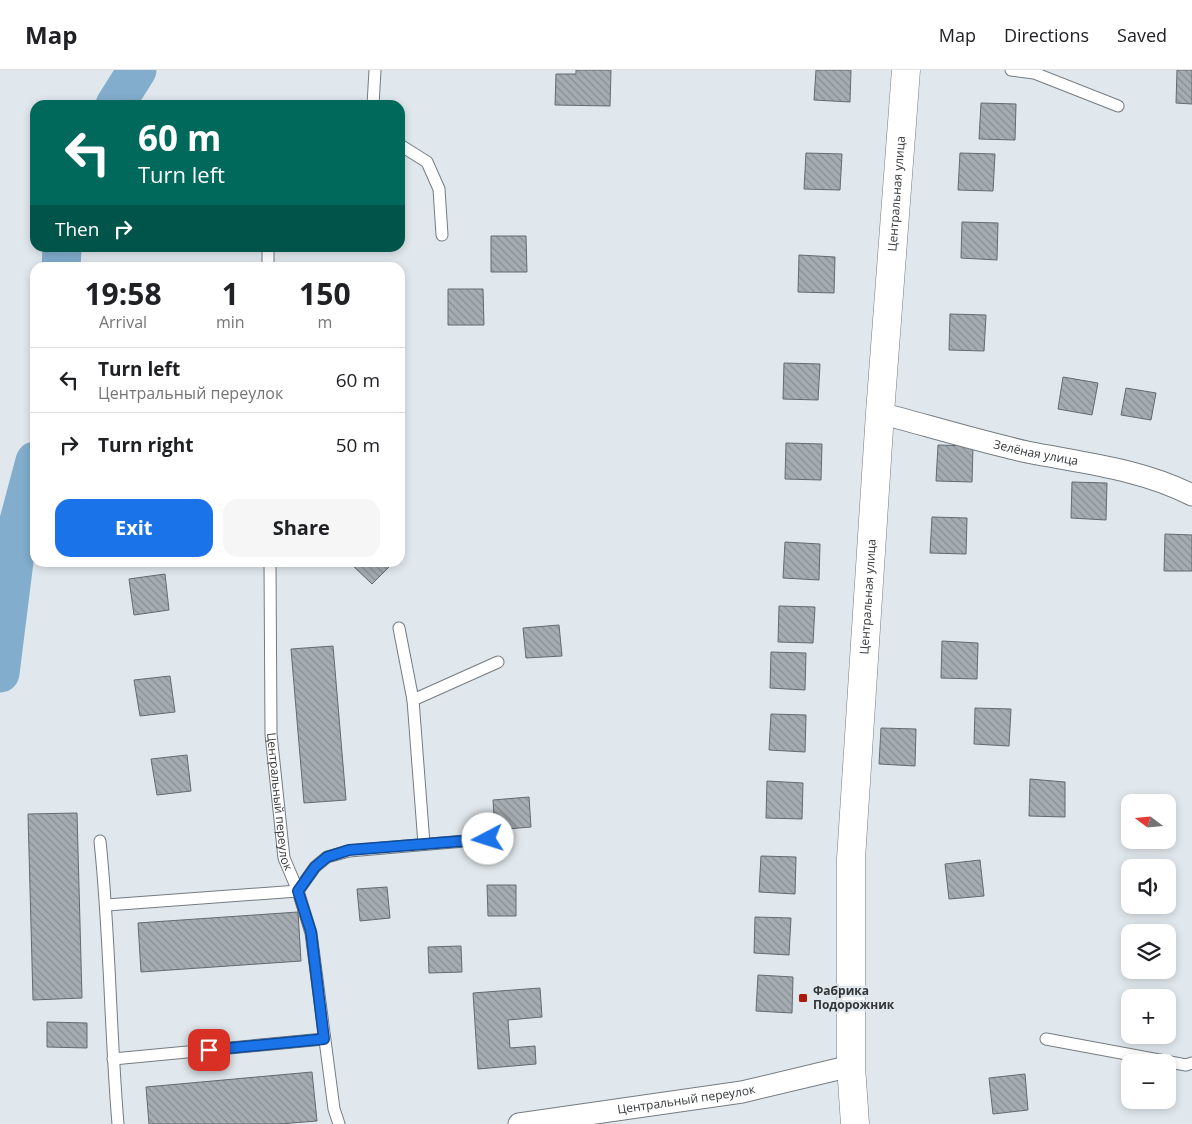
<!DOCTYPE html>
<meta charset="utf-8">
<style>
body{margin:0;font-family:"Open Sans",sans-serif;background:#f6f6f6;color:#202124;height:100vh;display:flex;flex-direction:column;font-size:19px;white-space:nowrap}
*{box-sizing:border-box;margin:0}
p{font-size:16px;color:#757577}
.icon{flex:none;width:28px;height:28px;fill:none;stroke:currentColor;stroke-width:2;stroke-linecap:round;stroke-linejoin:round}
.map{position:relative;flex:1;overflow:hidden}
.drawer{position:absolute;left:30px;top:192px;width:375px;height:305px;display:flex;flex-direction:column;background:#fff;border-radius:15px;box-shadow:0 2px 8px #0003}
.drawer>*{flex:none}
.banner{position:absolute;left:30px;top:30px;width:375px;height:152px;border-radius:15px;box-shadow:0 2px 8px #0003;background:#00695c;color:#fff;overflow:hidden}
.needle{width:32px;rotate:286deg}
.tools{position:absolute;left:1121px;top:724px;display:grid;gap:10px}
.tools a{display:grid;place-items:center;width:55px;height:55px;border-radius:10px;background:#fff;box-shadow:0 2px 8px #0003;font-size:25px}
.pin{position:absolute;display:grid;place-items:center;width:42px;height:42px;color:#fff;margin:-21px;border-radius:10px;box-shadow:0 2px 8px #0006}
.me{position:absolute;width:55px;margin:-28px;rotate:265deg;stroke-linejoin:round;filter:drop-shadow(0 0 4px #0008)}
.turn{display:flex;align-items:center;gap:18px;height:105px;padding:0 25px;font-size:22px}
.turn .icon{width:65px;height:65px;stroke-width:2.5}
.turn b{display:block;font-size:35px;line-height:42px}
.then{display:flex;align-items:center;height:48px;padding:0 25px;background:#0003;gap:10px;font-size:19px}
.eta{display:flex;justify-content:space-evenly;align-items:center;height:85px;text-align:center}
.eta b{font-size:30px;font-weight:700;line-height:35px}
.button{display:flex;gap:10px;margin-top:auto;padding:10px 25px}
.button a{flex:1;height:58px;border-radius:15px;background:#1a73e8;color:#fff;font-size:20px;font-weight:700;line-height:58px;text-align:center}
.button a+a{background:#f6f6f6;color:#202124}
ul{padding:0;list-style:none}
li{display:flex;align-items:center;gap:15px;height:65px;padding:0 25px;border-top:1px solid #e0e0e0}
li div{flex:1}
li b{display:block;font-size:19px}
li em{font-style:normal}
header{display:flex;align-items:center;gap:30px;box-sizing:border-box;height:70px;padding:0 25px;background:#fff;border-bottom:1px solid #e0e0e0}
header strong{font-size:24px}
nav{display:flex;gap:28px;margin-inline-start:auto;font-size:18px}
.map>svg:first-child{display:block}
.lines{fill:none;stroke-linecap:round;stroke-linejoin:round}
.river{stroke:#82adcd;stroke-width:39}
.building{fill:url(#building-back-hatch);stroke:#646a6f}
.lane-casing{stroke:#757c81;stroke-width:13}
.street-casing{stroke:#757c81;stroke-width:23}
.secondary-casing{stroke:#757c81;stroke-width:29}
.lane{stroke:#fff;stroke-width:11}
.street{stroke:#fff;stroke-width:21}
.secondary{stroke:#fff;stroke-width:28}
.route-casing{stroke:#114b97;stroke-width:12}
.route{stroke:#1a73e8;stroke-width:9}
.poi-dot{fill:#aa1a09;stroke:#e1e8ed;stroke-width:2}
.labels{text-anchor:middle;stroke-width:4.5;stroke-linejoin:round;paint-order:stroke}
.street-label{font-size:12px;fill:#333638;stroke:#e1e8ed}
.poi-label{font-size:12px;font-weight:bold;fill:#333638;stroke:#e1e8ed;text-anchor:start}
</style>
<header>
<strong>Map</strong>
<nav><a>Map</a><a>Directions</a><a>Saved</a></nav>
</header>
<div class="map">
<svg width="1192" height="1054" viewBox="0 0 1192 1054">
<defs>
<pattern id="building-back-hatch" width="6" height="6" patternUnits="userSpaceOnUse" patternTransform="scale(1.25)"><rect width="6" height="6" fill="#a6adb2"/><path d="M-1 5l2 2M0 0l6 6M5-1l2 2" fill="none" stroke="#888e92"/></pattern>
</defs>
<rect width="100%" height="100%" fill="#e1e8ed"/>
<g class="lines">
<!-- river -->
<g class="river">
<path d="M115,35l22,-35"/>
<path d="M61,198l1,-20"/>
<path d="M0,603l19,-152 16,-60"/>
</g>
</g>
<!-- building -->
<g class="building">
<path d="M576,0h35l-1,36 -55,-1 1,-31h20z"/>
<path d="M816,0h35l-1,32 -36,-2z"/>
<path d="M1177,0h15v34l-16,-1z"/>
<path d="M981,33l35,1 -1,36 -36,-1z"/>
<path d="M806,83l36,1 -2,36 -36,-1z"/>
<path d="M960,83l35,1 -2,37 -35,-1z"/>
<path d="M962,152l36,1 -1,37 -36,-2z"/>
<path d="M491,166h35l1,36h-36z"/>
<path d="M799,185l36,2 -1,36 -36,-1z"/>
<path d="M448,219h35l1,36h-36z"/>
<path d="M950,244l36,1 -2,36 -35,-1z"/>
<path d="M784,293l36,1 -2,36 -35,-1z"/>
<path d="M1063,307l35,6 -6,32 -34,-6z"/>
<path d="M1126,318l30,5 -5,27 -30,-5z"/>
<path d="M786,373l36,1 -1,36 -36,-1z"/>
<path d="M938,375l35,1 -1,36 -36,-1z"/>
<path d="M1072,412l35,1 -1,37 -35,-2z"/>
<path d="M932,447l35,1 -1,36 -36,-1z"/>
<path d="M1165,464l27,1v36h-28z"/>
<path d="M785,472l35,2 -1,36 -36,-2z"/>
<path d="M349,492h45l-22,22z"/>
<path d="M165,504l4,36 -35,5 -5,-36z"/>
<path d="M779,536l36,1 -2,36 -35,-1z"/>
<path d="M559,555l3,31 -36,2 -3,-30z"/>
<path d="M942,571l36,2 -1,36 -36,-1z"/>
<path d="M333,576l13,154 -42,3 -13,-154z"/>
<path d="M771,582l35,1 -1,37 -35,-2z"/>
<path d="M170,606l5,36 -35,4 -6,-36z"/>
<path d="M975,638l36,1 -2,37 -35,-2z"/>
<path d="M771,644l35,1 -1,37 -36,-2z"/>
<path d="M881,658l35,1 -1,37 -36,-2z"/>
<path d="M187,685l4,36 -34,4 -6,-36z"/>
<path d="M1030,709l35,3v35l-36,-1z"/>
<path d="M767,711l36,2 -1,36 -36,-1z"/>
<path d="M529,727l2,30 -36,3 -2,-30z"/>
<path d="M77,743l5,185 -49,2 -5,-186z"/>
<path d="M761,786l35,1 -1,37 -36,-2z"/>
<path d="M980,790l4,36 -35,3 -4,-35z"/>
<path d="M487,815h29v31h-28z"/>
<path d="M387,817l3,31 -30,3 -3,-32z"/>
<path d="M298,842l3,49 -160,11 -3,-49z"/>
<path d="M755,847l36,1 -2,37 -35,-2z"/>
<path d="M461,876l1,26 -33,1 -1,-26z"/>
<path d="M758,905l35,2 -1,36 -36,-2z"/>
<path d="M540,918l2,29 -34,3 2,28 25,-2 1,18 -58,5 -5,-76z"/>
<path d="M47,952l40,1v25l-40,-1z"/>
<path d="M312,1002l5,49 -38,3h-130l-3,-37z"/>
<path d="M1025,1004l3,36 -35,4 -4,-36z"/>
</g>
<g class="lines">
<defs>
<g id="lane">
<path d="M1011,0l23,3 84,33"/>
<path d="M373,35l2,-35"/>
<path d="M400,75l27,17 12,27 3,46"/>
<path d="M268,178v20"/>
<path id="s1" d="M270,492l1,172 13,124 14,33 13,42 23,176 5,15"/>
<path d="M399,558l14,72"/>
<path d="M100,771c10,94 10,189 18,283"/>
<path d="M424,774l-11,-144 85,-38"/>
<path d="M107,835l191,-14 17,-24 12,-10 22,-6 139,-12"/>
<path d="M1046,969l140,26 6,-2"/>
<path d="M113,989l211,-20"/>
</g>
<g id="street">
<path id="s2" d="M880,343c49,13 98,28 147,39 56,11 114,17 165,43"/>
<path id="s3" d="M519,1054l223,-32 109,-26"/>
</g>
<g id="secondary">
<path id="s4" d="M855,1054l-4,-58v-207l29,-446 26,-343"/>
</g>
</defs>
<!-- lane casing -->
<use href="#lane" class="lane-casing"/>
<!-- street casing -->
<use href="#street" class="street-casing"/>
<!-- secondary casing -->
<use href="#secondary" class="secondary-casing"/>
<!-- lane -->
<use href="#lane" class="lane"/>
<!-- street -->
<use href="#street" class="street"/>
<!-- secondary -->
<use href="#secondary" class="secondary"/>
</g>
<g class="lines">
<defs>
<path id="route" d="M209,980l115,-11 -13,-107 -13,-41 17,-24 12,-10 22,-7 139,-11"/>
</defs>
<!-- route casing -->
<use href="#route" class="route-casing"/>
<!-- route -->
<use href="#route" class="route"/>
</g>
<!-- markers -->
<rect class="poi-dot" x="798" y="923" width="10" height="10" rx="2.5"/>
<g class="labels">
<!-- street labels -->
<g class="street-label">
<text dy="4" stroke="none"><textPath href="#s4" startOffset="932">Центральная улица</textPath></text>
<text dy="4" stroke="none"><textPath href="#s2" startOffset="161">Зелёная улица</textPath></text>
<text dy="4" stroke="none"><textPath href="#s4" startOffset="528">Центральная улица</textPath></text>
<text dy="4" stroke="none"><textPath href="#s1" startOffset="240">Центральный переулок</textPath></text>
<text dy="4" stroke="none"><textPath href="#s3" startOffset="169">Центральный переулок</textPath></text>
</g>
<!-- poi labels -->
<g class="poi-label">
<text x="813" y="925">Фабрика<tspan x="813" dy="14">Подорожник</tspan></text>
</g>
</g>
</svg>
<div class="tools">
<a><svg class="needle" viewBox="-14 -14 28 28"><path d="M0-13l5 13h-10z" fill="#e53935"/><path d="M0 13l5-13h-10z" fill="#757577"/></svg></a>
<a><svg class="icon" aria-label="sound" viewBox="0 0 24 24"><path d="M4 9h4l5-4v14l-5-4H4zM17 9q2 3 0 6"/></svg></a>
<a><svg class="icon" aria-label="layers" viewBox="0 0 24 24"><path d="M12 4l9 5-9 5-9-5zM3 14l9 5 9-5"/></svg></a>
<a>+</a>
<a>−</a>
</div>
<div class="pin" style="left:209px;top:980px;background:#d93025"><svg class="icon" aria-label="arrive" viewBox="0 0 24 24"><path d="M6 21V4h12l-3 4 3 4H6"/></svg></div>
<svg class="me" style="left:488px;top:769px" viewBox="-20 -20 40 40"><circle r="19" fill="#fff"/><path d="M0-13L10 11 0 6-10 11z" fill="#1a73e8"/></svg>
<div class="banner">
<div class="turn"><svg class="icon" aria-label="left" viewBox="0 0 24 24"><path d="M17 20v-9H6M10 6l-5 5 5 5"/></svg><div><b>60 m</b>Turn left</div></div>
<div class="then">Then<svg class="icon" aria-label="right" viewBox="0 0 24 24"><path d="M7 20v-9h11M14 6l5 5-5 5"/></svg></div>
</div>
<section class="drawer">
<div class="eta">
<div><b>19:58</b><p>Arrival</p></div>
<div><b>1</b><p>min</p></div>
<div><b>150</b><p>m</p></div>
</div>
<ul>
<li><svg class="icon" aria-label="left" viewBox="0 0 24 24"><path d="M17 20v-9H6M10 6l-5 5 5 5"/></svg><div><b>Turn left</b><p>Центральный переулок</p></div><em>60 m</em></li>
<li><svg class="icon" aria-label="right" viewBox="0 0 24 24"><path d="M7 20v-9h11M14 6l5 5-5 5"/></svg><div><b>Turn right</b></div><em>50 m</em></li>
</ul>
<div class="button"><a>Exit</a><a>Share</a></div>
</section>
</div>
